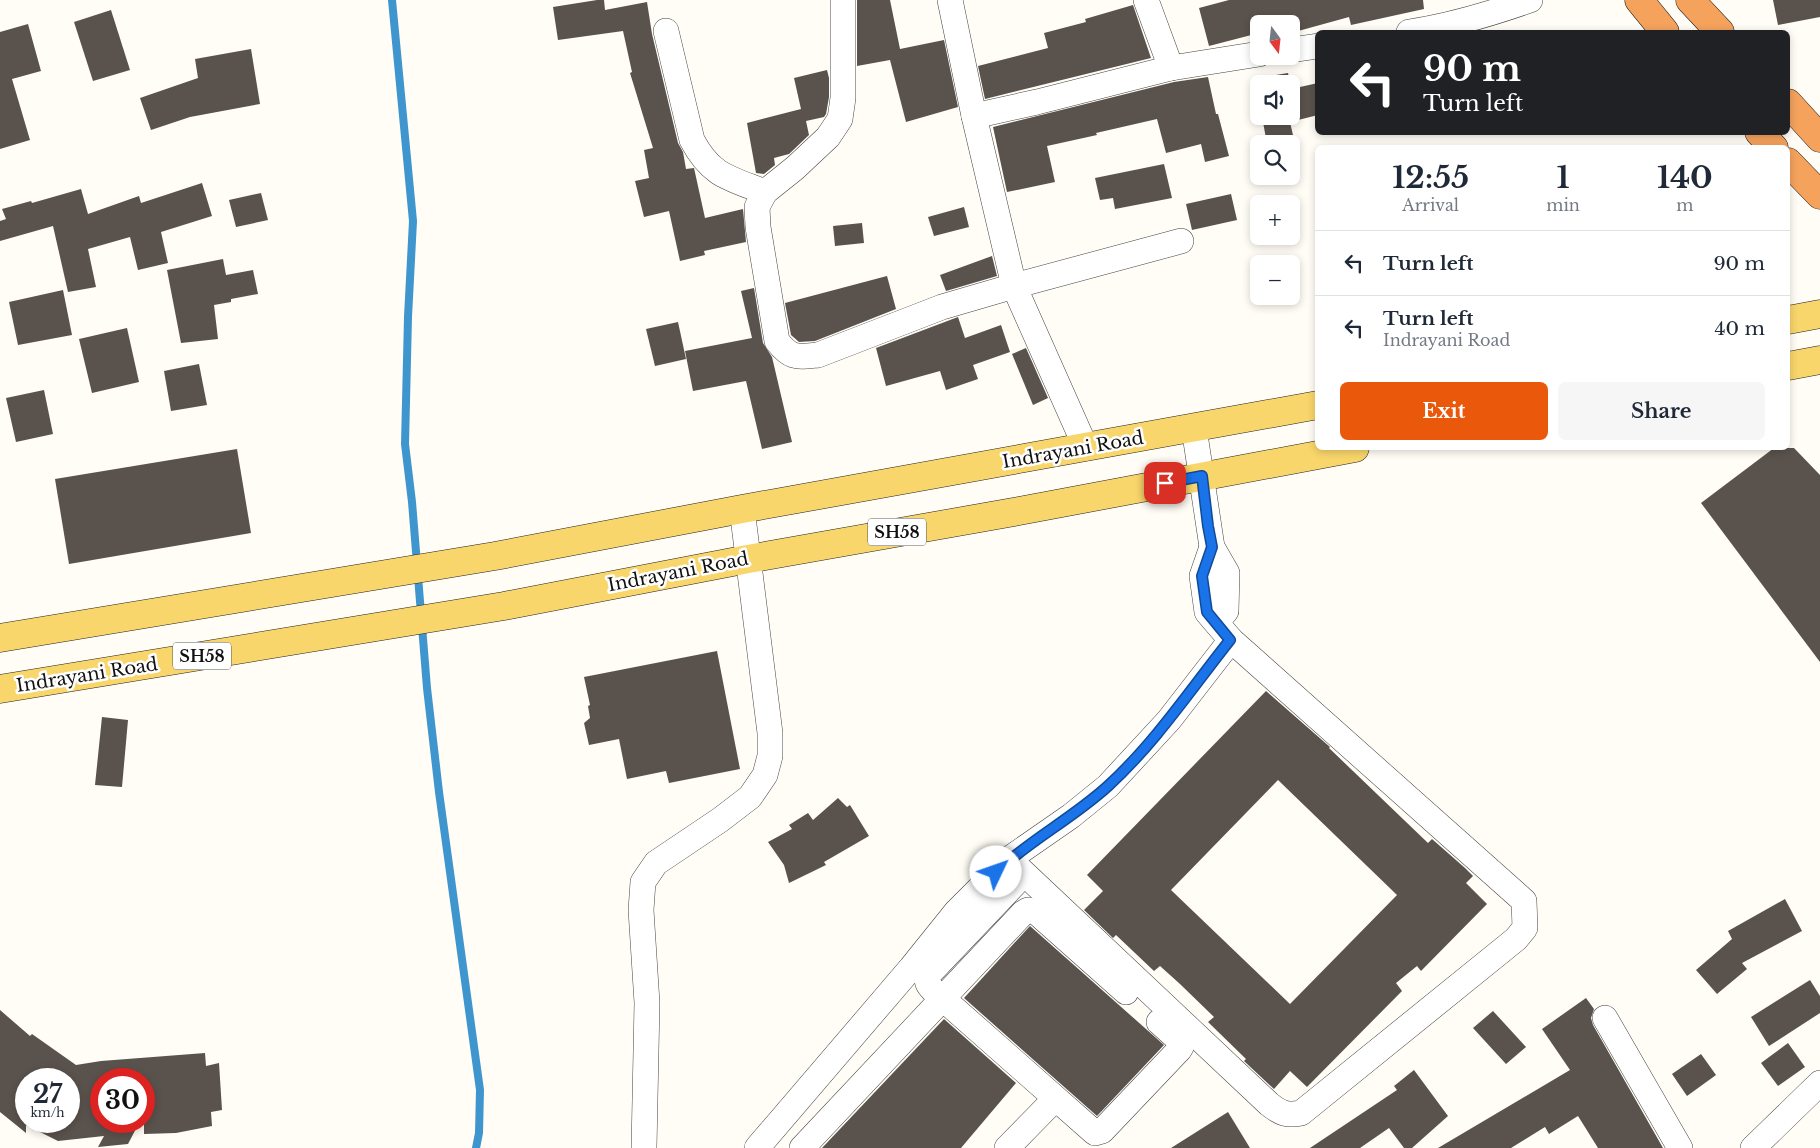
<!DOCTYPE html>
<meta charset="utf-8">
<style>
body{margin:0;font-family:"Libre Baskerville",serif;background:#f6f6f7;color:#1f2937;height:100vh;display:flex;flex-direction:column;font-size:19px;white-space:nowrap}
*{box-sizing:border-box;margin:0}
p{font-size:16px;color:#747a83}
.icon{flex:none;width:28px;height:28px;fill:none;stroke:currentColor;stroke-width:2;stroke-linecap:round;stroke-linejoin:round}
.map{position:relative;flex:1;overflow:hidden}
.sheet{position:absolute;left:1315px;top:145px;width:475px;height:305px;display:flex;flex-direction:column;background:#fff;border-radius:8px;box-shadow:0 2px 8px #0003}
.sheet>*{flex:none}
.banner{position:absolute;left:1315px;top:30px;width:475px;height:105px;border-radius:8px;box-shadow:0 2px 8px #0003;background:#202124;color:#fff;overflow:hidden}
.needle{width:32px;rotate:165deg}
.controls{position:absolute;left:1250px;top:15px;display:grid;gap:10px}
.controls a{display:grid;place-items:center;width:50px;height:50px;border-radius:8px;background:#fff;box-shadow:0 2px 8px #0003;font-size:25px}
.speed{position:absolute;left:15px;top:1068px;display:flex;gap:10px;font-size:25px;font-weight:700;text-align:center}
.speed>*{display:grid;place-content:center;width:65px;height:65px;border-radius:50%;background:#fff;box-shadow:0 2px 8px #0003;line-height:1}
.speed small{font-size:12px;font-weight:400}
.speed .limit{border:8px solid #d22;background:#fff;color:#111}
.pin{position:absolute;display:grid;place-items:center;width:42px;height:42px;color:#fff;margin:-21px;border-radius:10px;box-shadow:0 2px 8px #0006}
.me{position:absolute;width:55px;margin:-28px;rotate:48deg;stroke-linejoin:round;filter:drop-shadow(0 0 4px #0008)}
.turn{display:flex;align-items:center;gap:18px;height:105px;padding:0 25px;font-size:22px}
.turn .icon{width:65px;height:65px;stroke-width:2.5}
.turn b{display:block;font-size:35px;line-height:42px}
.eta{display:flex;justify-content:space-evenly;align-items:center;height:85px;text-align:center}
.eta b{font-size:30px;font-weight:700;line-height:35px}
.action{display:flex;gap:10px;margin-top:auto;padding:10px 25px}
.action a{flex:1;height:58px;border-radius:8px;background:#ea580c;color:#fff;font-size:20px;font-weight:700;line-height:58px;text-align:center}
.action a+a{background:#f6f6f7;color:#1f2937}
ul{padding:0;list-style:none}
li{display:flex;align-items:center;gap:15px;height:65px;padding:0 25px;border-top:1px solid #e0e1e3}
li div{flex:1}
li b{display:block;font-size:19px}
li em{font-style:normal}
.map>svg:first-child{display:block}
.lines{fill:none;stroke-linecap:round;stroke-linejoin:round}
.stream{stroke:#3f96cf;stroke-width:8}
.building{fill:#5a524d;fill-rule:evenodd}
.minor-casing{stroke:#444;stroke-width:26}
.major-casing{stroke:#222;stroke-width:29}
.highway-casing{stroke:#222;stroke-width:29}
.minor{stroke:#fff;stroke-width:25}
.major{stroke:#f9d66b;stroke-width:28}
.highway{stroke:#f5a25d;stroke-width:28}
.route-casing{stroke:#114b97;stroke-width:12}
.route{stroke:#1a73e8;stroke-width:9}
.labels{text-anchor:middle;stroke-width:5;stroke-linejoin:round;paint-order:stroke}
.shield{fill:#fff;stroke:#585858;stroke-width:1}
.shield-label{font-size:16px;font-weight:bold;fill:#111}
.street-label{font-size:18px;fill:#111;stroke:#fff}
</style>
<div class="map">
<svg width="1820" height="1148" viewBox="0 0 1820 1148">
<rect width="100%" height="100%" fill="#fffdf5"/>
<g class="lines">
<!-- stream -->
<path class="stream" d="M392,0l21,221 -5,96 -3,127 7,58 15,186 12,104 41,298 -1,43 -3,15"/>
</g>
<!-- building -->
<g class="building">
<path d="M597,0h7l1,10 42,-8 5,32 26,109 5,9 3,17 8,-1 11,50 38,-9 3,33 -42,9 1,4 -25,6 -11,-50 -25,6 -9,-36 14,-3 -5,-28 9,-2 -23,-75 2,-1 -9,-41 -65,9 -5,-33z"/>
<path d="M857,0h33l10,49 44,-9 14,67 -52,15 -16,-62 -33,6z"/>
<path d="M1229,0h194l1,9 -73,16 -2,-8 -58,16v-9h-32v9l-50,13 -10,-38z"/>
<path d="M1773,0h47v17l-42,8z"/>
<path d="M1133,5l18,53 -166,41 -7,-33 70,-18 -4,-15 42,-11 -1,-3z"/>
<path d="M111,10l19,60 -37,11 -19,-59z"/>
<path d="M28,24l13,47 -29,8 18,61 -30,9v-117z"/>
<path d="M251,49l9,55 -70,13 -39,13 -11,-32 58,-20 -3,-19z"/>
<path d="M827,70l2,8v19l-3,17 -2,3 -18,4 3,14 -20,19 -15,4 1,7 -11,9 -8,-1 -9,-50 54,-14 -7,-31z"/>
<path d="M1288,73l2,11h-26l-1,-7z"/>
<path d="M1208,77l8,37h2l11,42 -24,6 -4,-18 -35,9 -9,-34 -61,14 1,2 -50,11 8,36 -48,10 -14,-65 181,-45z"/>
<path d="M1318,83v32l-28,7 5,22h-28l-4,-22 8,-2 -1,-4h21v-27z"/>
<path d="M1164,164l8,34 -57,11 -2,-11 -13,2 -5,-22z"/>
<path d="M202,183l10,33 -51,16 7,31 -30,7 -8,-33 -42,12 8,38 -28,5 -15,-66 -53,15v-20l6,-2 -4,-10 29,-8 1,2 49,-14 7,25 51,-18 2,7z"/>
<path d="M261,193l7,27 -32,7 -7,-27z"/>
<path d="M1231,194l6,26 -45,10 -6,-26z"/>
<path d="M964,207l5,20 -35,9 -6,-19z"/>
<path d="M862,223l2,20 -29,3 -2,-20z"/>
<path d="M992,256l5,20 -51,15 -6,-16z"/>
<path d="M223,259l3,16 27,-5 5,24 -27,5v3l-17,3 4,34 -37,4 -14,-73z"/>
<path d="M887,276l9,33 -81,32 -16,1 -8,-7 -6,-32z"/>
<path d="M754,288l9,55 9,14 20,85 -30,7 -16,-68 -53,10 -8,-40 67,-13 -11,-47z"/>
<path d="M63,290l9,45 -54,10 -9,-43z"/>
<path d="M958,317l7,21 36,-13 9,27 -37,13 5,14 -32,11 -6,-19 -54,15 -10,-38z"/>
<path d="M678,322l8,37 -31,7 -9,-37z"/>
<path d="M127,328l12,54 -47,11 -13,-54z"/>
<path d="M1026,348l22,50 -15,7 -21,-51z"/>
<path d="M199,364l8,41 -36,6 -7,-40z"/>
<path d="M44,390l9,44 -37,8 -10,-44z"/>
<path d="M1774,448h20l26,27v187l-119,-159z"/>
<path d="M237,449l14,84 -182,31 -14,-85z"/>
<path d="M717,651l23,118 -71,14 -3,-12 -39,8 -8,-40 -30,6 -5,-22 6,-5 -2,-12 2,-1 -6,-28z"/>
<path d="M1266,691l64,56 -1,1 99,95 4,-4 33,29 8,8 -7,7 21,21 -66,67 -4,-5 -21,17 6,8 -95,96 -17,-16 -16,18 -30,-28 2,-2 -38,-37 6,-5 -34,-33 -20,-18 -6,5 -38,-36 -3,3 -29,-28 19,-19 -16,-16zM1278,780l119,115 -107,109 -119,-114z"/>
<path d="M102,717l26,3 -6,67 -27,-2z"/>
<path d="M838,798l9,9 3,-2 19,31 -45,26 2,3 -37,18 -5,-18 -16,-23 24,-13 -3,-4 19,-12 5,7z"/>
<path d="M1785,899l17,32 -60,32 5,6 -30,25 -21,-24 36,-31 -4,-8z"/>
<path d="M1030,926l134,119 -67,71 -133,-118z"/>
<path d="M1810,980l10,16v17l-51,33 -18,-29z"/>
<path d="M1586,998l8,11 -3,9 2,7 70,123h-65l-20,-32 -29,18 -4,-7 -34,21h-73l132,-78 -28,-41z"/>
<path d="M0,1010l30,26 2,-2 44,31 25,-4 104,-8 1,13 13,-3 3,47 -11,2 1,14 -36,7 -32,1v-55h-43v42h39l-12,23 -30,3 6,-11 -46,5 -32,-16v8l-26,-21zM26,1079h43v42h-43z"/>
<path d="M1493,1011l33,36 -20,17 -33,-36z"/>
<path d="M944,1019l72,64 -55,65h-139z"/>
<path d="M1788,1043l17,24 -27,19 -17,-23z"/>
<path d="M1701,1054l15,21 -29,21 -15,-22z"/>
<path d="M1414,1070l34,46 -36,32h-8l-15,-20 -29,20h-50l87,-58 -3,-4z"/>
<path d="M1228,1112l22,36h-79z"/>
</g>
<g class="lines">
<defs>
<g id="minor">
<path d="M843,0v98l-3,21 -12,18 -33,31 -30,24 -8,15 1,20 19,114c14,18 20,16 41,14l124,-48 72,-21 167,-45"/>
<path d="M950,0l24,116 40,170 72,162"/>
<path d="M1146,0l25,68 88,-14"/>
<path d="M666,31l26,109c19,36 37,38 73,52"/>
<path d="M1409,32c42,-6 81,-18 121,-32"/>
<path d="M1291,50l27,-4"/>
<path d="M974,116l63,-14 134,-34"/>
<path d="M1194,428l18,119 15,26 -1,38 -10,11"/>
<path d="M1009,859l260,245c11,9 18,12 32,9l215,-174 9,-11 -1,-27 -293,-261"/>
<path d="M1024,874l-96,101c-2,7 0,10 5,15l162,143 7,-2 77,-81 2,-3 -2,-7 -20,-18"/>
<path d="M1605,1018l75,130"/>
<path d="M644,1148l3,-145 -6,-93 2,-28 13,-19 64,-43 30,-23 15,-22 5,-19v-23l-28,-224"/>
<path d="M757,1148l154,-180 45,-56 53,-53 62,-43 37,-30 61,-66 62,-80 -24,-28 -5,-36 10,-29"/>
<path d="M802,1148l221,-235 5,-3 8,2 90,80"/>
<path d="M1007,1148l48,-49"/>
<path d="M1753,1148l67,-65"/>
</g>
<g id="major">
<path d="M1788,320l32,-6"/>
<path d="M1788,366l32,-6"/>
<path d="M0,638l495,-82 247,-47 576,-104"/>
<path d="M0,689l504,-83 244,-47 271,-48 336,-63"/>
</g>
<g id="highway">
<path d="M1639,0l26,32"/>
<path d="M1690,0l30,32"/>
<path d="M1788,103l32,35"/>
<path d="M1759,132l15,16"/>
<path d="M1788,162l32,33"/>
</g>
</defs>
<!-- minor casing -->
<use href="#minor" class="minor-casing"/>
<!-- major casing -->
<use href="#major" class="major-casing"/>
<!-- highway casing -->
<use href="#highway" class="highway-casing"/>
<!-- minor -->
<use href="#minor" class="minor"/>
<!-- major -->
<use href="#major" class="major"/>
<!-- highway -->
<use href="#highway" class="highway"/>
</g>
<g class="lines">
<defs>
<path id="route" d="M996,872c34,-32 77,-54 112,-86 47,-43 83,-97 122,-146l-23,-28 -5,-36 10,-29 -4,-21 -6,-50 -37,7"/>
</defs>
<!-- route casing -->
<use href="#route" class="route-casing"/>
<!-- route -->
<use href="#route" class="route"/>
</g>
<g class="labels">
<!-- shield labels -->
<g class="shield">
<rect x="868" y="518.5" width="58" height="27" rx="4"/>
<rect x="173" y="642.5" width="58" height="27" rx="4"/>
</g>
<g class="shield-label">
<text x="897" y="538">SH58</text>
<text x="202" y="662">SH58</text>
</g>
<!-- street labels -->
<g class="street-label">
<text transform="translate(1073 450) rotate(-10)" y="6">Indrayani Road</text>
<text transform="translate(678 572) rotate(-11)" y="6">Indrayani Road</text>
<text transform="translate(87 675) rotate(-9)" y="6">Indrayani Road</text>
</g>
</g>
</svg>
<div class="controls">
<a><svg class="needle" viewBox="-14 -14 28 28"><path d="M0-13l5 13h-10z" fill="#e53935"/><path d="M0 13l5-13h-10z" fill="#747a83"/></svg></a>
<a><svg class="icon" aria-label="sound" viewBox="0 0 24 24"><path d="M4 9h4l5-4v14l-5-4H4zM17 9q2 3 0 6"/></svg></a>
<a><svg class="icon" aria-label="search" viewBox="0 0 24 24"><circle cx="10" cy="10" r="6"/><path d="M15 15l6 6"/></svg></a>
<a>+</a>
<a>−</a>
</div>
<div class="speed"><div>27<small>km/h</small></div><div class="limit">30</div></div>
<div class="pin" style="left:1165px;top:483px;background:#d93025"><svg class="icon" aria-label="arrive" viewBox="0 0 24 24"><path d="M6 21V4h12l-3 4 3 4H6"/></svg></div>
<svg class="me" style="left:996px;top:872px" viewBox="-20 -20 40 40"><circle r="19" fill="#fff"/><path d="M0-13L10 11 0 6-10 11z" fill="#1a73e8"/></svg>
<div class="banner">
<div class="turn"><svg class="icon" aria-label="left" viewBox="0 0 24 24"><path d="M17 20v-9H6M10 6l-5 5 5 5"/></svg><div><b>90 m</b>Turn left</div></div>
</div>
<section class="sheet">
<div class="eta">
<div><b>12:55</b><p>Arrival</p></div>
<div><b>1</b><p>min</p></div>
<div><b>140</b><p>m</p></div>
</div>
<ul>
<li><svg class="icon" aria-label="left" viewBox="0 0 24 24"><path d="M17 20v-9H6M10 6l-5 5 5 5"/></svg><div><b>Turn left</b></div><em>90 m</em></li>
<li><svg class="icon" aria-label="left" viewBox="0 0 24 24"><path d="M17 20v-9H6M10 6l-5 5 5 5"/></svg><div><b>Turn left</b><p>Indrayani Road</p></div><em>40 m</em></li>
</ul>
<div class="action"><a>Exit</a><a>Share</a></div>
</section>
</div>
